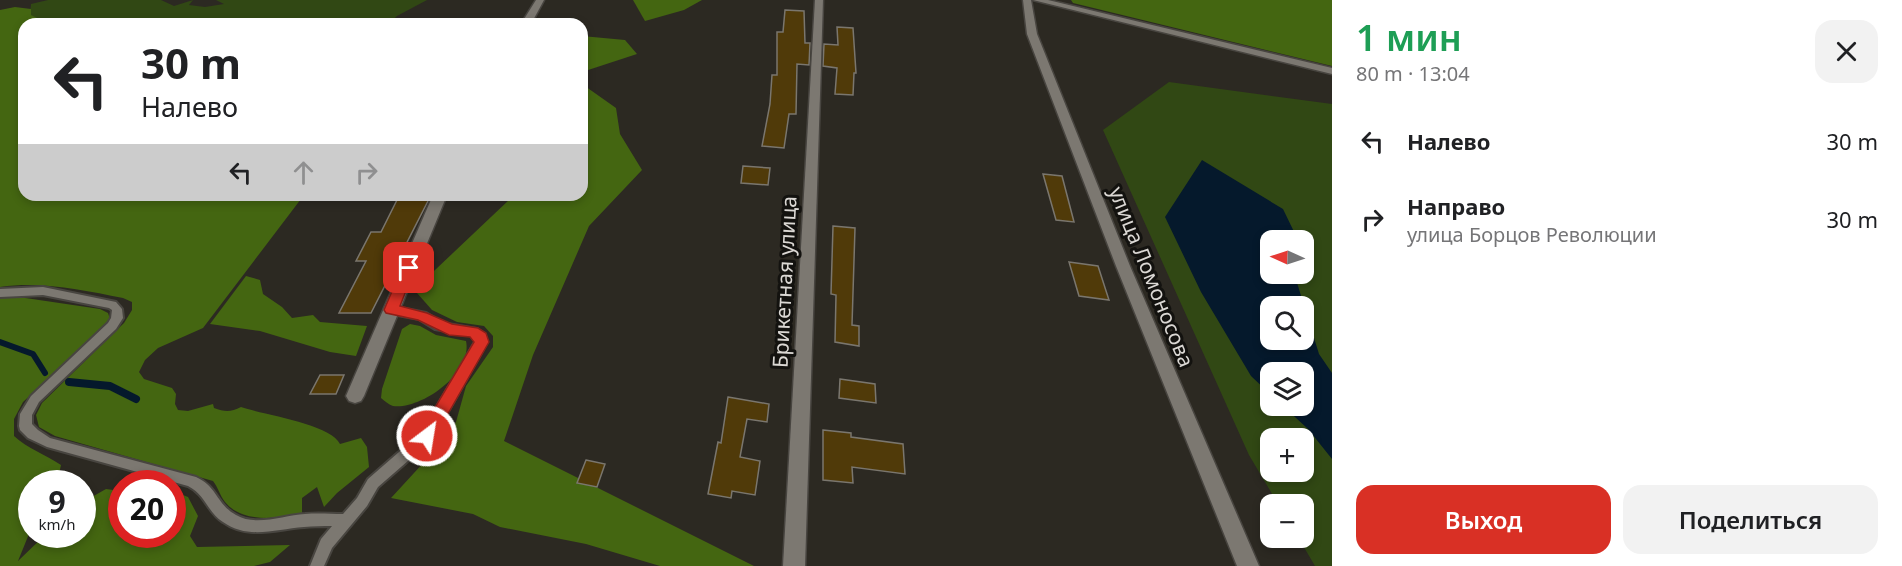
<!DOCTYPE html>
<html lang="ru">
<meta charset="utf-8">
<style>
body{margin:0;font-family:"Noto Sans",sans-serif;background:#f2f2f2;color:#202124;height:100vh;display:flex;flex-direction:column;font-size:22px;white-space:nowrap}
*{box-sizing:border-box;margin:0}
p{font-size:20px;color:#757577}
.icon{flex:none;width:33px;height:33px;fill:none;stroke:currentColor;stroke-width:2;stroke-linecap:round;stroke-linejoin:round}
.map{position:relative;flex:1;overflow:hidden}
.drawer{display:flex;flex-direction:column;background:#fff;width:570px}
.drawer>*{flex:none}
.hud{position:absolute;left:18px;top:18px;width:570px;height:183px;border-radius:18px;box-shadow:0 3px 9px #0003;background:#fff;color:#202124;overflow:hidden}
.needle{width:39px;rotate:273deg}
.fabs{position:absolute;left:1260px;top:230px;display:grid;gap:12px}
.fabs a{display:grid;place-items:center;width:54px;height:54px;border-radius:12px;background:#fff;box-shadow:0 3px 9px #0003;font-size:30px}
.speed{position:absolute;left:18px;top:470px;display:flex;gap:12px;font-size:30px;font-weight:700;text-align:center}
.speed>*{display:grid;place-content:center;width:78px;height:78px;border-radius:50%;background:#fff;box-shadow:0 3px 9px #0003;line-height:1}
.speed small{font-size:15px;font-weight:400}
.speed .limit{border:9px solid #d22;background:#fff;color:#111}
.pin{position:absolute;display:grid;place-items:center;width:51px;height:51px;color:#fff;margin:-26px;border-radius:12px;box-shadow:0 3px 9px #0006}
.me{position:absolute;width:66px;margin:-33px;rotate:31deg;stroke-linejoin:round;filter:drop-shadow(0 0 4px #0008)}
.turn{display:flex;align-items:center;gap:21px;height:126px;padding:0 24px;font-size:27px}
.turn .icon{width:78px;height:78px;stroke-width:2.5}
.turn b{display:block;font-size:42px;line-height:51px}
.lanes{display:flex;align-items:center;height:57px;padding:0 24px;background:#0003;justify-content:center;gap:30px;direction:ltr}
.lanes .off{opacity:.35}
.round{display:grid;place-items:center;flex:none;width:63px;height:63px;border-radius:18px;background:#f2f2f2}
.headline{display:flex;align-items:center;justify-content:space-between;height:102px;padding:0 24px}
h1{font-size:36px;font-weight:600;line-height:45px;color:#1e9e55}
.cta{display:flex;gap:12px;margin-top:auto;padding:12px 24px}
.cta a{flex:1;height:69px;border-radius:18px;background:#d93025;color:#fff;font-size:24px;font-weight:600;line-height:69px;text-align:center}
.cta a+a{background:#f2f2f2;color:#202124}
ul{padding:0;list-style:none}
li{display:flex;align-items:center;gap:18px;height:78px;padding:0 24px}
li div{flex:1}
li b{display:block;font-size:22px}
li em{font-style:normal}
main{display:flex;flex:1;min-height:0}
.map>svg:first-child{display:block}
.green{fill:#314814;fill-rule:evenodd}
.forest{fill:#461}
.water{fill:#05192c;fill-rule:evenodd}
.lines{fill:none;stroke-linecap:round;stroke-linejoin:round}
.stream-far1{stroke:#05192c;stroke-width:6}
.stream{stroke:#05192c;stroke-width:8}
.building{fill:#503a09;stroke:#7a766e;stroke-width:1.5}
.lane-casing{stroke:#484540;stroke-width:4}
.street-casing{stroke:#484540;stroke-width:3}
.lane{fill:#7c7871;fill-rule:evenodd}
.street{fill:#7c7871;fill-rule:evenodd}
.route{fill:#d93025;stroke:#8d1f18;stroke-width:1.5}
.labels{text-anchor:middle;stroke-width:6;stroke-linejoin:round;paint-order:stroke}
.street-label{font-size:21px;fill:#dbd8d4;stroke:#13120f}
</style>
<main>
<div class="map">
<svg width="1332" height="566" viewBox="0 0 1332 566">
<rect width="100%" height="100%" fill="#2c2922"/>
<!-- green -->
<g class="green">
<path d="M48,0h113l13,6 19,-6 -4,5 16,2 19,-3 -8,-4h211l-30,16 -9,8h-352l-2,-2 4,-2 -8,-5 1,-11z"/>
<path d="M1169,82l163,22v462h-17l-17,-29h6v-33h-26l-29,-49 -146,-325zM1270,240h34v33h-34zM1270,306h34v33h-34zM1270,372h34v33h-34zM1270,438h34v33h-34z"/>
</g>
<!-- forest -->
<g class="forest">
<path d="M633,0h69l-18,10 -39,11z"/>
<path d="M1071,0h261v66l-259,-63z"/>
<path d="M15,7l16,2v6l8,4 -5,3 2,2h-12v171h280l-101,133 -45,20 -13,12 -6,12 5,7 28,9 4,6 -1,10 3,6 10,1 25,-7 1,4c11,4 17,4 27,-1 23,8 90,17 99,37l21,-6 6,9 2,20 -32,26 -13,14 -7,-20 -15,11v16c-24,4 -59,10 -77,-12 -5,-6 -7,-15 -12,-21l-158,-45 -16,-9 -3,-12 6,-12 82,-80 8,-13v-8l-9,-4c-41,-8 -81,-17 -123,-11v-277z"/>
<path d="M582,36l43,4 12,14 -55,18z"/>
<path d="M582,84l34,24 4,26 22,36 -53,56 -56,129 -29,86 250,125h-94l-74,-22 -86,-17 -27,-13 -82,-16 57,-62 8,-14 10,-36 27,-39v-11l-9,-10 -27,-4 -25,-12 -15,-17 -1,-5 94,-89v-4h72z"/>
<path d="M246,276l14,4 3,14 19,13 10,11 21,-3 7,7 47,4 -11,30 -26,-4 -70,-21 -50,-7z"/>
<path d="M12,296l88,13 8,4 2,6 -4,7 -83,76 -9,17v17c14,13 31,18 47,29l-4,18h-25l-1,46 -13,32 28,-27h36l1,-32 23,-13 15,2 1,43h50l1,-43 15,6 10,19 -8,20 7,11 93,-2 -20,17 -16,4h-254v-269z"/>
<path d="M410,324l10,2 16,9 30,6c7,32 -45,69 -73,65 -4,-1 -8,-5 -12,-8l1,-9 20,-60z"/>
</g>
<!-- water -->
<path class="water" d="M1202,160l81,49 15,31h-28v33h24l25,81 13,19v86l-24,-30 -26,-24h22v-33h-34v22l-19,-18 -50,-84 -36,-75zM1270,306h34v33h-34z"/>
<g class="lines">
<!-- stream-far1 -->
<path class="stream-far1" d="M0,342l33,12 12,19"/>
<!-- stream -->
<path class="stream" d="M69,382l41,4 26,13"/>
</g>
<!-- building -->
<g class="building">
<path d="M785,10l19,1 1,32h5l-1,22 -12,-1 -1,50h-7l-5,34 -22,-2 8,-42 2,-29h5v-43h6z"/>
<path d="M837,27l16,1 3,45h-2l-1,22 -18,-1 2,-26 -14,-2 1,-22 14,1z"/>
<path d="M743,166l27,2 -2,17 -27,-2z"/>
<path d="M1043,174l19,2 12,46 -18,-2z"/>
<path d="M398,198l31,1 -58,114h-32l27,-52h-10l15,-29h10z"/>
<path d="M833,226l22,2 -3,97 7,1v20l-24,-4 1,-47 -5,-1z"/>
<path d="M1069,262l29,4 11,34 -30,-4z"/>
<path d="M320,375h24l-8,19h-26z"/>
<path d="M840,379l35,5 1,19 -37,-5z"/>
<path d="M728,397l41,7 -2,18 -20,-3 -7,38 20,4 -5,34 -23,-4 -1,7 -23,-4 10,-52 3,1z"/>
<path d="M823,430l28,3v4l52,7 2,30 -53,-7 1,16 -30,-3z"/>
<path d="M586,460l19,4 -8,23 -20,-4z"/>
</g>
<g class="lines">
<defs>
<path id="lane" d="M43,287l73,15 6,7 1,9 -7,11 -77,73 -7,13v9l6,6 12,8 146,39c22,10 20,27 40,38 20,12 48,0 69,-1 13,-1 26,0 38,0l14,-16 11,-19 54,-47 53,-90v-3l-5,-4 -35,-6 -16,-10 -32,-6 -1,-3 1,-3 4,-1 35,7 16,10 35,6 7,5 3,8 -55,98 -54,47 -11,19 -35,42 -8,18h-14l11,-27 11,-13c-9,0 -19,0 -28,1 -28,2 -56,13 -81,-5 -16,-10 -17,-27 -35,-36l-141,-39 -19,-9 -8,-8 -1,-4 1,-12 11,-18 77,-73 3,-5 1,-8 -3,-2 -66,-13 -43,2v-8z"/>
<g id="street">
<path d="M536,0h8l-13,24h-10z"/>
<path d="M815,0h8l-18,566h-22z"/>
<path d="M1023,0h8l6,34 93,232 129,300h-22l-121,-300 -89,-232z"/>
<path d="M1033,0h15l284,68v6z"/>
<path d="M433,195h14l-83,201 -3,5 -6,2 -6,-2 -3,-5z"/>
</g>
</defs>
<!-- lane casing -->
<use href="#lane" class="lane-casing"/>
<!-- street casing -->
<use href="#street" class="street-casing"/>
<!-- lane -->
<use href="#lane" class="lane"/>
<!-- street -->
<use href="#street" class="street"/>
</g>
<!-- route -->
<path class="route" d="M409,264l6,4 -15,38 27,7 25,11 26,4 8,5 3,9 -56,98 -6,3 -6,-3 -3,-4 56,-94 -4,-5 -21,-2 -31,-15 -32,-7 -2,-3 18,-42z"/>
<g class="labels">
<!-- street labels -->
<g class="street-label">
<text transform="translate(1151 277) rotate(68)" y="7">улица Ломоносова</text>
<text transform="translate(785 282) rotate(-87)" y="7">Брикетная улица</text>
</g>
</g>
</svg>
<div class="fabs">
<a><svg class="needle" viewBox="-14 -14 28 28"><path d="M0-13l5 13h-10z" fill="#e53935"/><path d="M0 13l5-13h-10z" fill="#757577"/></svg></a>
<a><svg class="icon" aria-label="search" viewBox="0 0 24 24"><circle cx="10" cy="10" r="6"/><path d="M15 15l6 6"/></svg></a>
<a><svg class="icon" aria-label="layers" viewBox="0 0 24 24"><path d="M12 4l9 5-9 5-9-5zM3 14l9 5 9-5"/></svg></a>
<a>+</a>
<a>−</a>
</div>
<div class="speed"><div>9<small>km/h</small></div><div class="limit">20</div></div>
<div class="pin" style="left:409px;top:268px;background:#d93025"><svg class="icon" aria-label="arrive" viewBox="0 0 24 24"><path d="M6 21V4h12l-3 4 3 4H6"/></svg></div>
<svg class="me" style="left:427px;top:436px" viewBox="-20 -20 40 40"><circle r="17" fill="#d93025" stroke="#fff" stroke-width="3"/><path d="M0-11L8 9 0 5-8 9z" fill="#fff"/></svg>
<div class="hud">
<div class="turn"><svg class="icon" aria-label="left" viewBox="0 0 24 24"><path d="M17 20v-9H6M10 6l-5 5 5 5"/></svg><div><b>30 m</b>Налево</div></div>
<div class="lanes"><svg class="icon" aria-label="left" viewBox="0 0 24 24"><path d="M17 20v-9H6M10 6l-5 5 5 5"/></svg><svg class="icon off" aria-label="ahead" viewBox="0 0 24 24"><path d="M12 20V5M6 11l6-6 6 6"/></svg><svg class="icon off" aria-label="right" viewBox="0 0 24 24"><path d="M7 20v-9h11M14 6l5 5-5 5"/></svg></div>
</div>
</div>
<section class="drawer">
<div class="headline"><div><h1>1 мин</h1><p>80 m · 13:04</p></div><a class="round"><svg class="icon" aria-label="close" viewBox="0 0 24 24"><path d="M6 6l12 12M18 6L6 18"/></svg></a></div>
<ul>
<li><svg class="icon" aria-label="left" viewBox="0 0 24 24"><path d="M17 20v-9H6M10 6l-5 5 5 5"/></svg><div><b>Налево</b></div><em>30 m</em></li>
<li><svg class="icon" aria-label="right" viewBox="0 0 24 24"><path d="M7 20v-9h11M14 6l5 5-5 5"/></svg><div><b>Направо</b><p>улица Борцов Революции</p></div><em>30 m</em></li>
</ul>
<div class="cta"><a>Выход</a><a>Поделиться</a></div>
</section>
</main>
